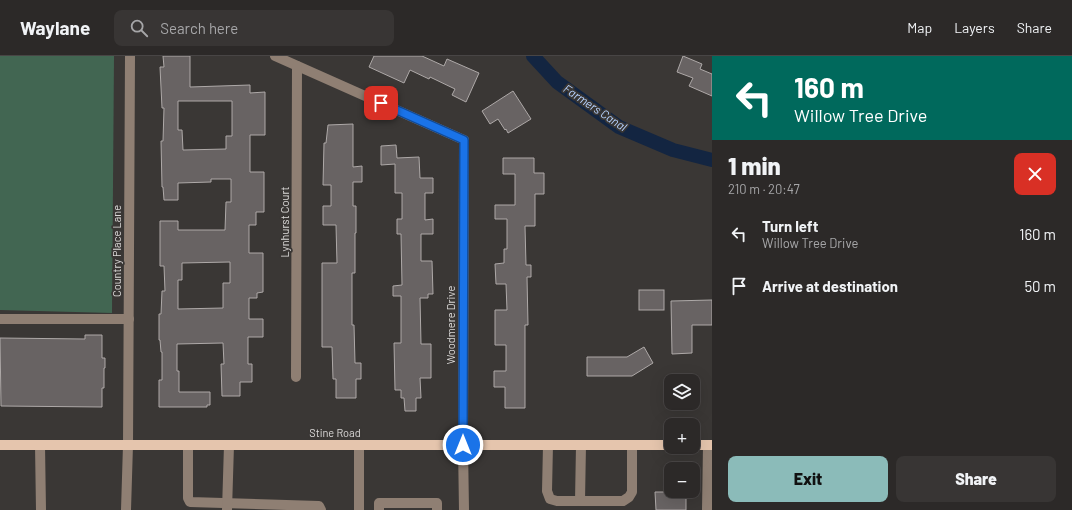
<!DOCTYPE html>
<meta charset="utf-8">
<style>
body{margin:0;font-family:Barlow,sans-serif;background:#383534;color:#f1f3f6;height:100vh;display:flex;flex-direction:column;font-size:15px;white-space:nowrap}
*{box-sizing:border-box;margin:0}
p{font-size:13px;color:#a6a6a8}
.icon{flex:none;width:22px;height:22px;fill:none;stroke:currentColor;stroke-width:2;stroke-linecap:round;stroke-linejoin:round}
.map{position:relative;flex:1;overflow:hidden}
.drawer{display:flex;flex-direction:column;background:#2c2928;width:360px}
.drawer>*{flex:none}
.guide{background:#00695c;color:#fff;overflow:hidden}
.tools{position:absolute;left:664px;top:318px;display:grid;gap:8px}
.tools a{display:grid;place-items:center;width:36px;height:36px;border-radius:8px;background:#2c2928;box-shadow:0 4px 16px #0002,0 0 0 1px #484545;font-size:20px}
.pin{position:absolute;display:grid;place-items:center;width:34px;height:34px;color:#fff;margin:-17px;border-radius:8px;box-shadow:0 2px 6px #0006}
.me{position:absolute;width:44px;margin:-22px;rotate:0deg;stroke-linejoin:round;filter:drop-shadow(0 0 3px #0008)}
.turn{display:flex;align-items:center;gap:14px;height:84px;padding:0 16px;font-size:18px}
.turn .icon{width:52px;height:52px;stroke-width:2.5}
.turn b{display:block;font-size:28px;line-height:34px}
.round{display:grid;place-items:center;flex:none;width:42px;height:42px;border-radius:8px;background:#383534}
.head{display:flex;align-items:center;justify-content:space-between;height:68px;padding:0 16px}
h1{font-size:24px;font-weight:800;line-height:30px}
.button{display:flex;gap:8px;margin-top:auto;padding:8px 16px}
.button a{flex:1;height:46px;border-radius:8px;background:#8bbbb9;color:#111;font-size:16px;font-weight:800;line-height:46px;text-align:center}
.button a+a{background:#383534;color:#f1f3f6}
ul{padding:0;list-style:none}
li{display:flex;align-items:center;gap:12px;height:52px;padding:0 16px}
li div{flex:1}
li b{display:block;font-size:15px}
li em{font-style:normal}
header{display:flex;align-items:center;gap:24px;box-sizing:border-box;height:56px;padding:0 20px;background:#2c2928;border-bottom:1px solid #484545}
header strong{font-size:19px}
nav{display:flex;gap:22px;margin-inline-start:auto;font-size:14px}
.search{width:280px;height:36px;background:#383534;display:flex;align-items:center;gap:10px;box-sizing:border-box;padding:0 14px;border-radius:8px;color:#a6a6a8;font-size:15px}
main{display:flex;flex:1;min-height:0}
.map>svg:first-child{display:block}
.green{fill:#426652}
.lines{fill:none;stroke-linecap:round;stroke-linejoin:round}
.canal{stroke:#132541;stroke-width:14}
.building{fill:#686363;stroke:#aea9a8;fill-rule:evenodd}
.minor{stroke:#8f7f73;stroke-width:10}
.major{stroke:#e5c5ad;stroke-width:10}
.route-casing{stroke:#114b97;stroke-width:10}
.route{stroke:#1a73e8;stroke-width:7}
.labels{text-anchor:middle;stroke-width:3.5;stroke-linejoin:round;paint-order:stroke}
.street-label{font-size:11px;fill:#dcdad9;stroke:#3a3735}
.water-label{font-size:12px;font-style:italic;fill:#b5d2ff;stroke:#3a3735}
</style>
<header>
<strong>Waylane</strong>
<div class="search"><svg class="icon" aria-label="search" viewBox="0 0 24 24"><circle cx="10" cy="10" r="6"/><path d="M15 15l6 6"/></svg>Search here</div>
<nav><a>Map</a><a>Layers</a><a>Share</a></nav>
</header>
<main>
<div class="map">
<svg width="712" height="454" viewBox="0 0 712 454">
<rect width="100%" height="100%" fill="#3a3735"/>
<!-- green -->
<path class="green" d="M0,0h114l-2,257 -112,-3z"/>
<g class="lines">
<!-- canal -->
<path class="canal" d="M533,0l24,26 62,45 54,23 39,10"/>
</g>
<!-- building -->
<g class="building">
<path d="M163,0h27v31l60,-2v8l15,-1v43h-15v37h14v40h-8v13h-7v28h14v39l-6,1v5h-8v21h14v18h-15v27h4v18h-12v14h-18l-1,-32h3l-1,-21 -46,1v27h2v21h31v13h-3v2h-48v-27h3v-28h-1l-1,-12h-1v-26h2l1,-23h3l-1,-25h-4v-45h18v9h47l1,-28h5v-23h-20v3l-33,1v17h-14l-1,-13h-1l-1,-46h2l1,-33h-2l-2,-41h4zM178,45h54v35h-6v13l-43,1 -1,-20h-4zM230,206v21h-7v25l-45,1v-29h4v-17z"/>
<path d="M374,0h48l22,10 3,-7 32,14 -13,29 -14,-7 3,-6 -25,-12 -1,2 -19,-9 -6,13 -35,-16z"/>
<path d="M683,0l19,8 -2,5 12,5v22l-23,-10 4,-8 -16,-6z"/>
<path d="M513,35l18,28 -23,14 -2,-4 -1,1 -7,-11 -8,5 -8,-13z"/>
<path d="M353,68v43l9,-1v16h-9v24h3v27h-1v40h-3v52h2l1,38h6v16h-5v19h-20v-19h-3l-1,-32h-10v-84h15l-1,-38h-13v-19h8v-21h-8l1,-42h2l2,-18z"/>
<path d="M396,89l1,13 22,-1 1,21h13v15h-8v27l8,-1v15h-12v27h11l1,33h-5v4h-8l1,46h10v34h-11l1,20h-5v13h-11l-1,-13h-3v-8h-6l-1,-47h7v-47h-8v-10l9,-1 -1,-51h-4v-15h5v-26h-7v-29l-14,1v-19z"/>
<path d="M503,102h31v15h10v21h-9v32h-10l1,39h5v12h-4l1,48h-3v83h-20v-21h-11v-16h12v-26h-11v-35h12l-1,-26h-10l-1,-20 9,-1v-14h3v-30h-12v-14h20v-31h-12z"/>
<rect x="639" y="234" width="25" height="20"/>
<path d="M712,244v25h-20v28l-20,1 -1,-53z"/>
<path d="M85,279h17v23h3v10h-1v20h-2v19l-101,-1 -1,-68 85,1z"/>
<path d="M644,291l9,16 -21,13h-45v-19h40z"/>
<path d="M667,435h19v19h-30l-1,-18h12z"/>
</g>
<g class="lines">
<!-- minor -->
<g class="minor">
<path d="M275,0l189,84 -1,305 1,65"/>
<path d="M0,263h129"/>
<path d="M296,321l1,-311"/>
<path d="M40,389l1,65"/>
<path d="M188,389v53l2,4 129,4 2,4"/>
<path d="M359,389v65"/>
<path d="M548,389l-1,46 3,8 7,2h66l6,-4 3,-5v-47"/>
<path d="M580,445l1,-56"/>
<path d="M126,454l2,-65 2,-389"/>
<path d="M227,454l2,-65"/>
<path d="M379,454v-7h58v7"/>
<path d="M707,454l1,-65"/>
</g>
<!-- major -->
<g class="major">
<path d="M0,389h671"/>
<path d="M693,389h19"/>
</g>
</g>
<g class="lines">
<defs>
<path id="route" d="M381,47l83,37 -1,305"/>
</defs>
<!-- route casing -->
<use href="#route" class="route-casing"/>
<!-- route -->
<use href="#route" class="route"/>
</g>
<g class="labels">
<!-- street labels -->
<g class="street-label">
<text transform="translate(285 166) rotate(-90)" y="4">Lynhurst Court</text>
<text transform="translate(117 195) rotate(-90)" y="4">Country Place Lane</text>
<text transform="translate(451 269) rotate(-90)" y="4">Woodmere Drive</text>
<text x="335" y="381">Stine Road</text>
</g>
<!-- water labels -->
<g class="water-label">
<text transform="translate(595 52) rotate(34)" y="4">Farmers Canal</text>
</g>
</g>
</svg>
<div class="tools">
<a><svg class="icon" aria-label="layers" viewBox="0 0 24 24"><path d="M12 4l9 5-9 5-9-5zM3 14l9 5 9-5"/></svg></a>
<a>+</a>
<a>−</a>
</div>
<div class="pin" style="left:381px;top:47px;background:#d93025"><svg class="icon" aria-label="arrive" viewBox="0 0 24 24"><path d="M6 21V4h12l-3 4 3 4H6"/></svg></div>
<svg class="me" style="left:463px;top:389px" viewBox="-20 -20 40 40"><circle r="17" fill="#1a73e8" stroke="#fff" stroke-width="3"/><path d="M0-11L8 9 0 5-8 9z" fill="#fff"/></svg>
</div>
<section class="drawer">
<div class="guide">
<div class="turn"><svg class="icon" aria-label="left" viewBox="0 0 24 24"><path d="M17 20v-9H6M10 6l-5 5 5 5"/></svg><div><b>160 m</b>Willow Tree Drive</div></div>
</div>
<div class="head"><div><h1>1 min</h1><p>210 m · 20:47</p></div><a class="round" style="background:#d93025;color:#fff"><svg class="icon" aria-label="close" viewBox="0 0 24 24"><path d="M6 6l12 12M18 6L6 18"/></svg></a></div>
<ul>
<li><svg class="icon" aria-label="left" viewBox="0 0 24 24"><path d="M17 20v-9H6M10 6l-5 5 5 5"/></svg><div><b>Turn left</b><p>Willow Tree Drive</p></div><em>160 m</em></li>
<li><svg class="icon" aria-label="arrive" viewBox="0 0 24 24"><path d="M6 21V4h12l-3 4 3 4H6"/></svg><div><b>Arrive at destination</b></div><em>50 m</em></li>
</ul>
<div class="button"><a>Exit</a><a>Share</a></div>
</section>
</main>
